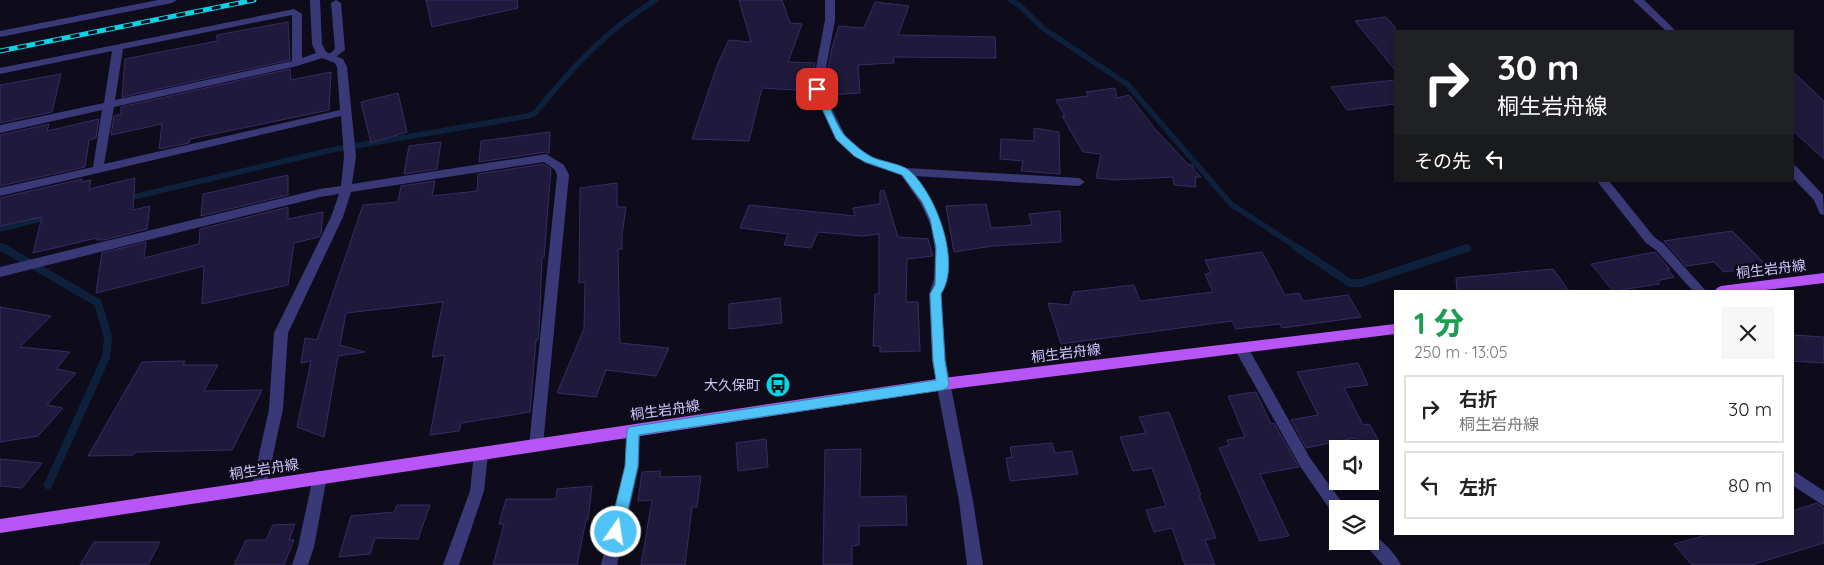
<!DOCTYPE html>
<html lang="ja">
<meta charset="utf-8">
<style>
body{margin:0;font-family:Quicksand,"Noto Sans JP",sans-serif;background:#f6f6f6;color:#222;height:100vh;display:flex;flex-direction:column;font-size:19px;white-space:nowrap}
*{box-sizing:border-box;margin:0}
p{font-size:16px;color:#767676}
.icon{flex:none;width:28px;height:28px;fill:none;stroke:currentColor;stroke-width:2;stroke-linecap:round;stroke-linejoin:round}
.map{position:relative;flex:1;overflow:hidden}
.details{position:absolute;left:1394px;top:290px;width:400px;height:245px;display:flex;flex-direction:column;background:#fff;border-radius:0px;box-shadow:0 2px 8px #0003}
.details>*{flex:none}
.banner{position:absolute;left:1394px;top:30px;width:400px;height:152px;border-radius:0px;box-shadow:0 2px 8px #0003;background:#202124;color:#fff;overflow:hidden}
.buttons{position:absolute;left:1329px;top:440px;display:grid;gap:10px}
.buttons a{display:grid;place-items:center;width:50px;height:50px;border-radius:0px;background:#fff;box-shadow:0 2px 8px #0003;font-size:25px}
.pin{position:absolute;display:grid;place-items:center;width:42px;height:42px;color:#fff;margin:-21px;border-radius:10px;box-shadow:0 2px 8px #0006}
.me{position:absolute;width:55px;margin:-28px;rotate:13deg;stroke-linejoin:round;filter:drop-shadow(0 0 4px #0008)}
.turn{display:flex;align-items:center;gap:18px;height:105px;padding:0 20px;font-size:22px}
.turn .icon{width:65px;height:65px;stroke-width:2.5}
.turn b{display:block;font-size:35px;line-height:42px}
.then{display:flex;align-items:center;height:48px;padding:0 20px;background:#0003;gap:10px;font-size:19px}
.round{display:grid;place-items:center;flex:none;width:52px;height:52px;border-radius:0px;background:#f6f6f6}
.headline{display:flex;align-items:center;justify-content:space-between;height:85px;padding:0 20px}
h1{font-size:30px;font-weight:800;line-height:38px;color:#1e9e55}
ul{padding:0;list-style:none}
li{display:flex;align-items:center;gap:15px;height:68px;margin:0 10px 8px;padding:0 10px;border:2px solid #e0e0e0;border-radius:0px}
li div{flex:1}
li b{display:block;font-size:19px}
li em{font-style:normal}
.map>svg:first-child{display:block}
.lines{fill:none;stroke-linecap:round;stroke-linejoin:round}
.stream-far1{stroke:#0d213d;stroke-width:5.5}
.stream{stroke:#0d213d;stroke-width:8}
.building{fill:#1f193b;stroke:#362c66}
.service{fill:#3a3978;fill-rule:evenodd}
.minor{fill:#3a3978;fill-rule:evenodd}
.primary{fill:#b855f7;fill-rule:evenodd}
.rail-casing{stroke:#0bd3e5;stroke-width:5}
.rail{stroke:#0e0c1b;stroke-width:3;stroke-dasharray:9;stroke-linecap:butt}
.route{fill:#4fc3f7;stroke:#337fa1}
.labels{text-anchor:middle;stroke-width:5;stroke-linejoin:round;paint-order:stroke}
.street-label{font-size:14px;fill:#cdc8fc;stroke:#0e0c1b}
.poi-label{font-size:14px;fill:#cdc8fc;stroke:#0e0c1b;text-anchor:end}
</style>
<div class="map">
<svg width="1824" height="565" viewBox="0 0 1824 565">
<rect width="100%" height="100%" fill="#0e0c1b"/>
<g class="lines">
<!-- stream-far1 -->
<g class="stream-far1">
<path d="M1011,0l8,5 25,24 83,55 104,120 67,44"/>
<path d="M125,199l206,-49 197,-34 7,-3c37,-45 70,-82 121,-113"/>
<path d="M0,229l49,-12"/>
<path d="M0,246l4,2"/>
</g>
<!-- stream -->
<g class="stream">
<path d="M2,247l96,56 10,34 -2,20 -58,128"/>
<path d="M1296,247l54,36h11l106,-35"/>
</g>
</g>
<!-- building -->
<g class="building">
<path d="M426,0h91l1,8 -86,19z"/>
<path d="M739,0h43l8,23 12,1 -14,38 27,1 -4,28 -49,-3 -13,53 -57,-2 26,-76 11,-23 22,2z"/>
<path d="M875,2l34,4 -11,29 97,2 1,21 -103,-1 1,6 -36,2 2,28 -31,2v-3h-3l-2,-3 8,-41 7,-22 25,2z"/>
<path d="M1386,17l9,10v43l-40,-49z"/>
<path d="M288,22l2,38 -168,37 3,-38 92,-18v-6z"/>
<path d="M290,69l1,11 40,-8 -2,38 -139,29 -1,4 -30,6 3,-25 -51,11 3,-19 7,-2v-7z"/>
<path d="M1792,71l32,30v58l-32,-29z"/>
<path d="M61,74l-9,38 -52,11v-38z"/>
<path d="M1395,80v24l-48,6 -16,-23z"/>
<path d="M1115,88l2,10 12,-3 26,34 34,36h4l1,5 7,7h-6l1,10 -22,-2 -1,-8 -57,3 -20,-2 5,-24 -18,-2 -21,-36h3l-9,-16 32,-4 -2,-4z"/>
<path d="M398,93l9,39 -36,11 -10,-41z"/>
<path d="M99,119l-3,19 -7,2 -4,27 -85,19v-51l49,-11 -2,7z"/>
<path d="M1034,128l25,4 1,42 -39,-3 2,-10 -23,-2 1,-20 33,2z"/>
<path d="M550,132l-1,22 -3,-2 -67,10 2,-21z"/>
<path d="M441,142l-4,27 -33,5 5,-28z"/>
<path d="M544,164l7,5 -7,88 -2,1 -3,73 -1,9h-2l-6,72 -69,11 -2,8 -29,4 15,-80 -13,2 11,-55 -97,11 -6,32 25,7 -27,4 -14,81 -27,-10 14,-66 -10,2 4,-25 12,2 46,-135 35,-3 3,-16 34,-5 -3,15 45,-5 1,-17z"/>
<path d="M288,175v20l-87,21 2,-22z"/>
<path d="M135,178l-2,32 17,-4 -3,23 -43,11h-7v-2l-64,15 9,-36 -42,9v-28l82,-19v3l9,-2 -2,9z"/>
<path d="M617,183v24h9l-4,28v14h-4l2,94 49,5 -13,28 -50,-6 -10,27 -39,-4 27,-64 1,-47 -6,1 1,-95z"/>
<path d="M884,190l14,47 30,2 5,17 -26,3 -1,43h12l2,49 -40,1v-6h-7l2,-52h4v-60l-16,2 -45,-4 -7,16 -27,-3 4,-11 -48,-6 9,-23 106,11 -2,-8 27,-4v-13z"/>
<path d="M986,204l5,24 41,-3 -3,-11 31,-3 1,31 -69,4 -38,6 -8,-46z"/>
<path d="M288,207v12l35,-7 -2,21 -2,4 -25,6 -6,42 -86,19 2,-38 -108,27 6,-40 44,-11 -2,16 55,-14 1,-15z"/>
<path d="M1732,231l35,35 -43,6 -10,-10 -28,4 -22,-25z"/>
<path d="M1262,252l23,43 14,-2 4,8 45,-6 13,22 -79,11 -2,-4 -44,5 -4,-8 -171,23 -13,-41 22,2 2,-10h2l-1,-3 61,-7 6,16 73,-9 -8,-18 6,-1 -6,-13z"/>
<path d="M1655,252l15,17h-3l7,8 -17,4 3,3 -47,7 -22,-27z"/>
<path d="M1553,269l16,22h-112l-1,-13z"/>
<path d="M780,298l2,25 -53,6v-25z"/>
<path d="M0,307l51,9 -31,31 50,5 -14,17 20,4 -29,32 16,3 -25,28 -38,6z"/>
<path d="M1792,335l32,2v26l-32,-2z"/>
<path d="M185,361l-2,4h35l-14,26 58,-1 -30,60 -97,2 -2,3 -45,1 54,-94z"/>
<path d="M1358,363l10,22 -24,3 19,37 6,-1 10,17 -20,3 -4,-6 -49,10 -15,-28 27,-5 -21,-43z"/>
<path d="M1256,392l15,32 3,-1 25,44 -39,7 29,62 -29,5 -41,-93 10,-3 -2,-5 18,-3 -17,-41z"/>
<path d="M1169,412l32,83h-2l17,43 -11,2 10,25h-30l-13,-37 -18,4 -8,-22 20,-4 -14,-38 -19,3 -13,-34 26,-4 -7,-16z"/>
<path d="M766,439l2,28 -30,4 -2,-28z"/>
<path d="M1052,443l3,10 17,-2 6,23 -68,7 -4,-23 6,-1 -2,-10z"/>
<path d="M861,449l-1,48 46,-1 1,29 -48,1v19l-7,1v19h-29l2,-115z"/>
<path d="M0,459l42,4 -20,25 -22,-2z"/>
<path d="M660,471v6l41,-1 -4,31h-5l-7,58h-44l11,-65 -14,1 4,-29z"/>
<path d="M592,486l-4,34h-2l-9,45h-84l11,-41h-5l7,-25h50l1,-10z"/>
<path d="M1817,503l7,5v35l-73,22h-59l-18,-21 36,-10h82v-23z"/>
<path d="M397,505h33l-12,34 -43,-1 -5,16 -31,3 12,-41 43,-4z"/>
<path d="M295,524l-6,16h5l-10,25h-50l12,-25h20l7,-15z"/>
<path d="M94,542h66l-12,23h-68z"/>
</g>
<g class="lines">
<!-- service -->
<g class="service">
<path d="M158,0h19l-5,3 -172,34v-6z"/>
<path d="M336,0l5,3 4,47 -15,11 -5,-3 10,-9 -4,-46z"/>
<path d="M825,0h10v20l-13,69 23,46 17,15 11,7 33,11 173,10 6,4 -6,4 -165,-10c24,32 48,84 25,121h-8l-2,-3 5,-15 1,-29 -4,-24 -10,-22 -20,-29 -36,-12 -29,-23 -24,-51 13,-69z"/>
<path d="M1597,181h12l45,56 10,7 42,47h-13l-37,-41 -10,-7z"/>
<path d="M1241,343l5,1 64,114 33,46 2,5h-7v7l-5,-2 -33,-48 -66,-118 2,-4z"/>
<path d="M1370,534c11,4 26,20 31,31h-18l-21,-24h8z"/>
</g>
<!-- minor -->
<g class="minor">
<path d="M310,0h10l2,44 4,8 17,7 4,8 9,90 -4,27 194,-30 18,11 5,10 -26,270 -2,4 -5,2 -5,-2 -2,-4 28,-270 -2,-5 -11,-8 -193,30 -8,25 -55,116 -5,76 -17,78 -2,5 -5,2 -5,-2 -2,-5 17,-78 5,-76 57,-116 8,-23 -19,3 -320,80v-10l320,-78 21,-3 3,-29 -3,-41 -341,80v-8l93,-21 9,-57 -102,23v-8l104,-22 8,-52 -112,23v-6l294,-59 8,5v44l14,-5 -4,-9zM292,15v46l-177,39 8,-51zM322,58l13,5 2,4 3,43 -236,54 10,-57 183,-41z"/>
<path d="M1633,0h11l32,31h-10z"/>
<path d="M1792,165l4,1 27,29 1,20 -4,-1 -6,-14 -22,-23z"/>
<path d="M935,289l4,2 2,3 5,67 27,140 10,64h-16l-8,-64 -27,-140 -3,-67 2,-3z"/>
<path d="M633,425l5,2 2,4 -1,35 -22,99h-16l24,-99 1,-35 2,-4z"/>
<path d="M481,447l5,2 2,4 -4,38 -25,74h-16l27,-74 4,-38 2,-4z"/>
<path d="M1792,470l32,21v15l-32,-21z"/>
<path d="M320,471l5,1 2,5 -13,70 -6,18h-16l6,-18 15,-70 2,-5z"/>
</g>
<!-- primary -->
<g class="primary">
<path d="M1824,273v10l-67,8h-42l2,-3 4,-2z"/>
<path d="M1395,324v10l-452,56 -943,143v-14l943,-141z"/>
</g>
<defs>
<path id="rail" d="M0,51l254,-51"/>
</defs>
<!-- rail casing -->
<use href="#rail" class="rail-casing"/>
<!-- rail -->
<use href="#rail" class="rail"/>
</g>
<!-- route -->
<path class="route" d="M817,86l5,3c6,13 15,39 24,48 9,8 17,16 28,21 10,4 28,6 36,13 26,23 52,92 31,123l4,67 4,23 -2,4 -4,2 -304,45 -1,31 -15,66 -2,4 -5,2 -5,-2 -2,-4 16,-66 2,-35 2,-4 307,-47 -3,-19 -3,-67 5,-9 1,-37 -6,-29 -8,-17 -20,-27 -37,-13 -11,-6 -18,-17 -23,-50z"/>
<!-- icons -->
<defs>
<symbol id="bus-disc" viewBox="-11 -11 22 22"><circle r="9.5" fill="#0bd3e5" stroke="#0e0c1b"/><path d="M-5-6H5V4H4V6H2V4H-2V6H-4V4H-5ZM-3.5-4V0h7V-4ZM-3.5 1.2v1.5H-2V1.2ZM2 1.2v1.5H3.5V1.2Z" fill="#111"/></symbol>
</defs>
<g fill-rule="evenodd">
<use href="#bus-disc" x="764" y="371" width="28" height="28"/>
</g>
<g class="labels">
<!-- street labels -->
<g class="street-label">
<text transform="translate(1771 269) rotate(-7)" y="5">桐生岩舟線</text>
<text transform="translate(1066 353) rotate(-7)" y="5">桐生岩舟線</text>
<text transform="translate(665 410) rotate(-8)" y="5">桐生岩舟線</text>
<text transform="translate(264 469) rotate(-9)" y="5">桐生岩舟線</text>
</g>
<!-- poi labels -->
<g class="poi-label">
<text x="760" y="390">大久保町</text>
</g>
</g>
</svg>
<div class="buttons">
<a><svg class="icon" aria-label="sound" viewBox="0 0 24 24"><path d="M4 9h4l5-4v14l-5-4H4zM17 9q2 3 0 6"/></svg></a>
<a><svg class="icon" aria-label="layers" viewBox="0 0 24 24"><path d="M12 4l9 5-9 5-9-5zM3 14l9 5 9-5"/></svg></a>
</div>
<div class="pin" style="left:817px;top:89px;background:#d93025"><svg class="icon" aria-label="arrive" viewBox="0 0 24 24"><path d="M6 21V4h12l-3 4 3 4H6"/></svg></div>
<svg class="me" style="left:616px;top:532px" viewBox="-20 -20 40 40"><circle r="17" fill="#4fc3f7" stroke="#fff" stroke-width="3"/><path d="M0-11L8 9 0 5-8 9z" fill="#fff"/></svg>
<div class="banner">
<div class="turn"><svg class="icon" aria-label="right" viewBox="0 0 24 24"><path d="M7 20v-9h11M14 6l5 5-5 5"/></svg><div><b>30 m</b>桐生岩舟線</div></div>
<div class="then">その先<svg class="icon" aria-label="left" viewBox="0 0 24 24"><path d="M17 20v-9H6M10 6l-5 5 5 5"/></svg></div>
</div>
<section class="details">
<div class="headline"><div><h1>1 分</h1><p>250 m · 13:05</p></div><a class="round"><svg class="icon" aria-label="close" viewBox="0 0 24 24"><path d="M6 6l12 12M18 6L6 18"/></svg></a></div>
<ul>
<li><svg class="icon" aria-label="right" viewBox="0 0 24 24"><path d="M7 20v-9h11M14 6l5 5-5 5"/></svg><div><b>右折</b><p>桐生岩舟線</p></div><em>30 m</em></li>
<li><svg class="icon" aria-label="left" viewBox="0 0 24 24"><path d="M17 20v-9H6M10 6l-5 5 5 5"/></svg><div><b>左折</b></div><em>80 m</em></li>
</ul>
</section>
</div>
